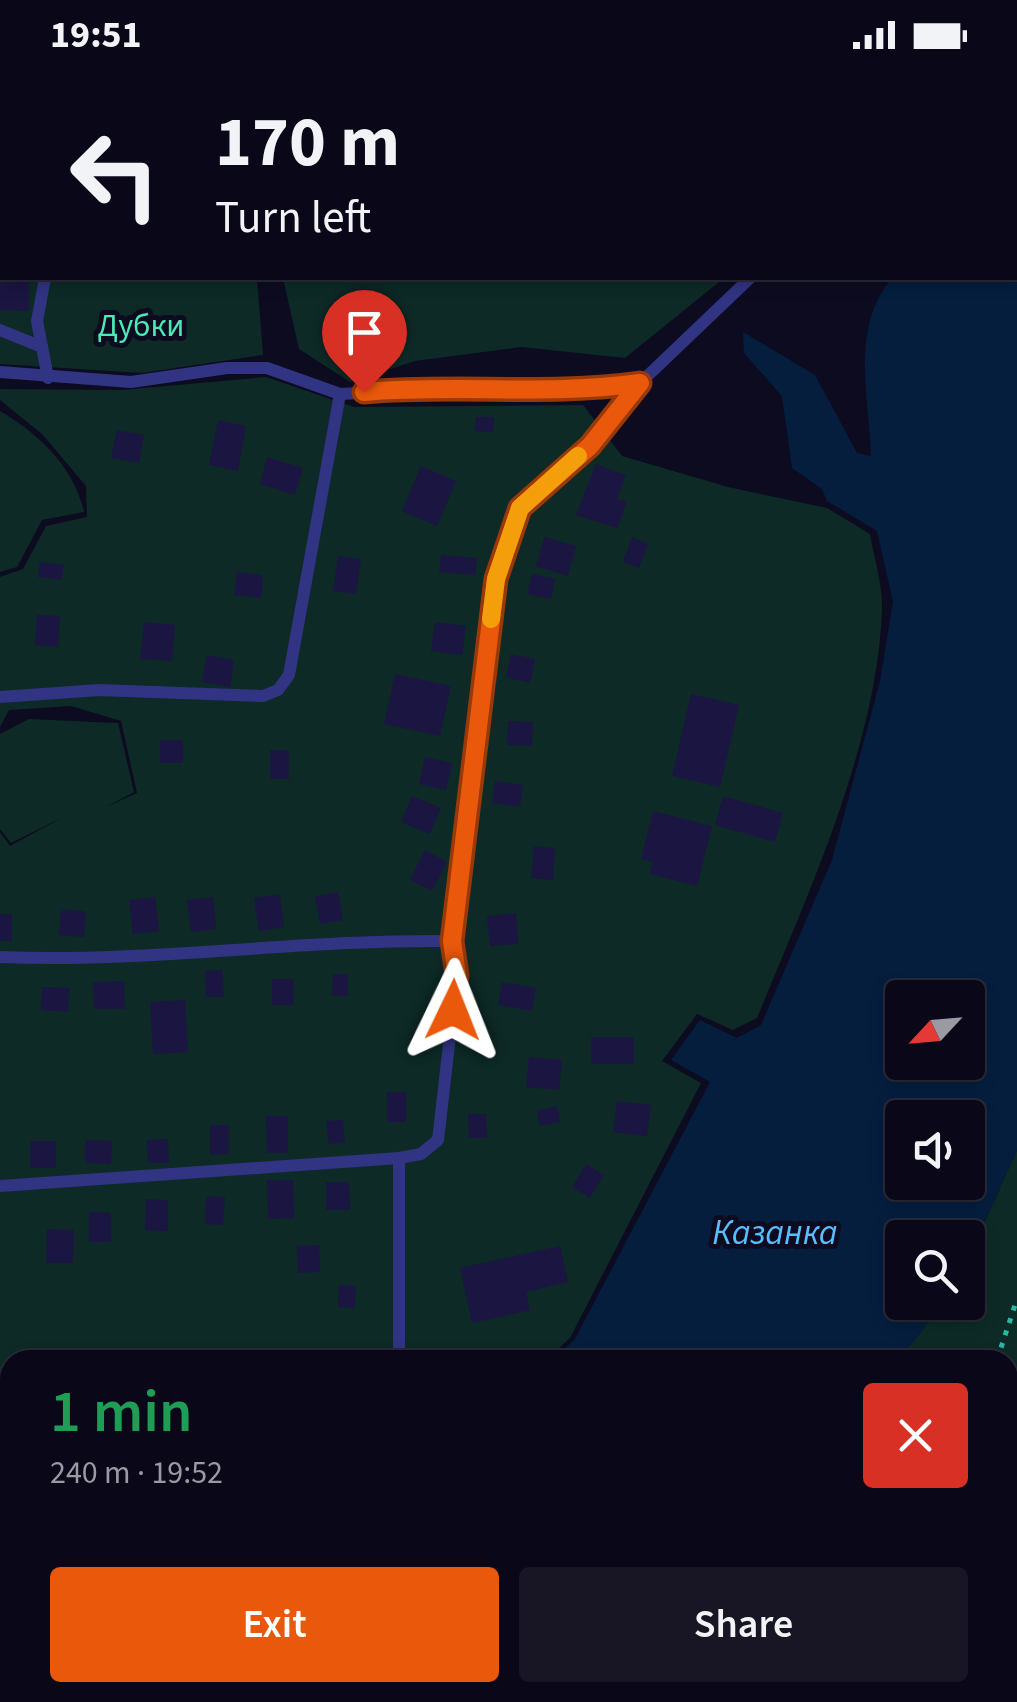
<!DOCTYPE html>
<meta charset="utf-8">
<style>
body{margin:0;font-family:"Source Sans 3",sans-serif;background:#181625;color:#f1f3f6;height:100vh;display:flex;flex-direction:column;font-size:38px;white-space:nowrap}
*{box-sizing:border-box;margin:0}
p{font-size:32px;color:#999aa2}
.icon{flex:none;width:55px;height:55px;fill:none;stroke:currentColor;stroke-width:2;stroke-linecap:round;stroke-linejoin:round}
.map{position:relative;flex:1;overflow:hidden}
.details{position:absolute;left:0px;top:1280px;width:1018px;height:352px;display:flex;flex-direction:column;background:#0a0818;border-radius:30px 30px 0 0;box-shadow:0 5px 15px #0003,0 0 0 2px #2a2937}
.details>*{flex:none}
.banner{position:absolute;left:0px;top:0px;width:1018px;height:210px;box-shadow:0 5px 15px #0003,0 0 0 2px #2a2937;background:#0a0818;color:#f1f3f6;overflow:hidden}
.needle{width:65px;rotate:244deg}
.buttons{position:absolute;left:885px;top:910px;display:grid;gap:20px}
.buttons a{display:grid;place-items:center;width:100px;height:100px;border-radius:10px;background:#0a0818;box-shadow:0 5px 15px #0003,0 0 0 2px #2a2937;font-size:50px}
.pin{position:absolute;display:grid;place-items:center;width:85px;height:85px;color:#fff;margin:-102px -42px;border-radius:50% 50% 50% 0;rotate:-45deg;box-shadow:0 0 10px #0007}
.pin .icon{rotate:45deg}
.me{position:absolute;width:110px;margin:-55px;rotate:2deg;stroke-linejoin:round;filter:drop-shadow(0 0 8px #0008)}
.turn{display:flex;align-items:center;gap:35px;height:210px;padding:0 50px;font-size:45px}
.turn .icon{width:130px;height:130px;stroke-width:2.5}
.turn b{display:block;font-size:70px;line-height:85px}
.round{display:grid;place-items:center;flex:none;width:105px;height:105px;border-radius:10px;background:#181625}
.headline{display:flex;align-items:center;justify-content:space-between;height:170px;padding:0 50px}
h1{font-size:60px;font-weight:600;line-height:75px;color:#1e9e55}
.cta{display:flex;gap:20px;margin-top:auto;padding:20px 50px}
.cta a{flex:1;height:115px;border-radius:10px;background:#ea580c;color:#fff;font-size:40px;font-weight:600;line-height:115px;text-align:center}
.cta a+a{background:#181625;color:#f1f3f6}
.status{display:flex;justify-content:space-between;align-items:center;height:70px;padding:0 50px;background:#0a0818;direction:ltr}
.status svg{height:28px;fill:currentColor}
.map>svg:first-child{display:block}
.green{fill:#0d2a27}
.water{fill:#051e3e;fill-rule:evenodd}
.building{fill:#1b1542}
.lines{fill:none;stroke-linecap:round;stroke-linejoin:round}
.path{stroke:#23b9a5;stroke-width:5;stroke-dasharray:5 8;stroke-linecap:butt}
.lane{stroke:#313483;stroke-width:12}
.route-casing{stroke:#983908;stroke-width:25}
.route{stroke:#ea580c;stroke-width:18}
.slow{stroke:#f59e0b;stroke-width:18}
.labels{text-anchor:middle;stroke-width:10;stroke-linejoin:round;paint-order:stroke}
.park-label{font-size:32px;fill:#4ce9b6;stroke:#0d0b20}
.water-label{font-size:35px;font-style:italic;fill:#57beff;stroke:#0d0b20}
</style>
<div class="status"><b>19:51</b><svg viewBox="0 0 49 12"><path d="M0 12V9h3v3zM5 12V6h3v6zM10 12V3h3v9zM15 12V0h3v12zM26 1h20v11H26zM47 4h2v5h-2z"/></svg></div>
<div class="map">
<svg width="1017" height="1632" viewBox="0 0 1017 1632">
<rect width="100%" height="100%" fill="#0d0b20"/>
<!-- green -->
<g class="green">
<path d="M0,0h194l-192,2v206h255l6,77 -121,18 -142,-9z"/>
<path d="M272,0h424l-7,2z"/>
<path d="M283,208h441l-99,80 -104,-11 -106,14 -65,21 -51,-33z"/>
<path d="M266,307l88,30 229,-2 39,51 106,31 99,21 43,26c4,24 13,52 12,76 -5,135 -74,284 -125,408l-24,12 -36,-16 -35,47 39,22 -131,255 -24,22h-536v332l199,1 -9,9h-200v-870l10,14 55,-30 -54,27 -11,-14v-95l29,-15 89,4 16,69 -28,15 31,-14 -16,-72 -50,-15 -62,4 -9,17v-150l23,-8 23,-43 41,-9 -1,-31 -44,-52 -42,-34v-11l122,1z"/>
<path d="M0,341c39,23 74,56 84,101l-42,8 -25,47 -17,5z"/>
<path d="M1017,1080v552h-294l3,-10h282v-332h-109l44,-57 25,-1v-43z"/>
</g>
<!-- water -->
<g class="water">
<path d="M1017,113v967l-49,109v-21h-66v64l41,1 -44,57h-346l22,-21 135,-257 -39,-22 29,-40 37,18 24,-13 71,-165 48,-179 13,-79 -16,-71 -50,-30 -5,-12 -30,-21 -10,-72 -38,-43 -1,-21 72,43 42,78 14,3c-2,-60 -21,-128 21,-178h123zM902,928h66v64h-66zM902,1048h66v64h-66z"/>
<path d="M217,1623v-1l509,1 -3,9h-515z"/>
</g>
<!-- building -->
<g class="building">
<path d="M0,208h29v33l-29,-1z"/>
<path d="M476,347h18l-1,15 -18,-1z"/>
<path d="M218,350l28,6 -8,45 -29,-6z"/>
<path d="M117,360l27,5 -5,28 -28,-5z"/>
<path d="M267,387l36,11 -8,27 -35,-11z"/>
<path d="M596,394l30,11 -9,24 10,3 -10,26 -41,-13z"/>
<path d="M421,396l35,15 -19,45 -35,-15z"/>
<path d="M544,467l32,9 -8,30 -32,-10z"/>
<path d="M632,467l16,7 -9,24 -16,-6z"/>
<path d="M441,485l36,3 -2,17 -36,-3z"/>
<path d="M338,486l23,3 -5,35 -23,-3z"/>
<path d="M40,492l24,3 -3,15 -23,-3z"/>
<path d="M237,502l26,3 -2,23 -27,-3z"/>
<path d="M532,504l23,5 -4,20 -24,-5z"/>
<path d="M37,545l23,1 -2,31 -23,-2z"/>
<path d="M144,552l31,3 -3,36 -32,-2z"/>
<path d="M435,552l31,4 -4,29 -31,-4z"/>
<path d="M511,584l24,5 -5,24 -24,-6z"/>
<path d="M207,585l27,5 -4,27 -28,-5z"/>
<path d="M395,604l56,12 -11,50 -56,-12z"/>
<path d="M691,624l48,11 -19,82 -48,-11z"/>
<path d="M508,651l25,1 -1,24 -25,-1z"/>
<rect x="160" y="670" width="23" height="23"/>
<rect x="270" y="680" width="19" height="29"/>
<path d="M425,687l27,6 -6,27 -27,-6z"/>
<path d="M495,711l28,4 -3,22 -28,-4z"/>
<path d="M412,726l29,12 -11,26 -29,-12z"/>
<path d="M723,726l60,17 -8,29 -60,-17z"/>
<path d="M653,741l59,15 -15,60 -47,-12 3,-12 -12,-3z"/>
<path d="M534,776l21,2 -2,32 -22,-2z"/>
<path d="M425,780l22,12 -15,29 -22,-11z"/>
<path d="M338,822l5,28 -23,4 -5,-28z"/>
<path d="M280,824l4,33 -25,4 -5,-33z"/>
<path d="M155,827l4,34 -26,3 -4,-34z"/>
<path d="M213,827l3,32 -25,3 -4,-32z"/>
<path d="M61,839l25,2 -2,26 -25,-2z"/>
<path d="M516,843l2,31 -28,2 -3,-30z"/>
<rect x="0" y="844" width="12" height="27"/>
<path d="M222,900l2,27h-18l-1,-26z"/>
<path d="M333,904h15v22h-16z"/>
<path d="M272,909h22l-1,26h-21z"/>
<path d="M124,911l1,28h-31l-1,-27z"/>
<path d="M502,912l34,6 -4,23 -34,-6z"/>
<path d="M42,917l27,1 -1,24 -27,-2z"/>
<path d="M185,930l3,52 -35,2 -3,-52z"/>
<rect x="591" y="967" width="43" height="27"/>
<path d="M529,987l33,3 -3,30 -33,-3z"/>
<rect x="387" y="1022" width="19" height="30"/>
<path d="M617,1031l34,4 -4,31 -34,-4z"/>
<path d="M557,1036l3,16 -20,4 -3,-15z"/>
<path d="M468,1044h18l1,24h-18z"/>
<path d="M266,1046h22v37h-21z"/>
<path d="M343,1050l2,22 -16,2 -3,-23z"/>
<path d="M210,1055h19v29l-19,1z"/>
<path d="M168,1069l1,24h-21l-1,-23z"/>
<path d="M85,1070l27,1 -1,23 -26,-1z"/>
<rect x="30" y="1071" width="26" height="27"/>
<path d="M586,1094l18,11 -14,23 -18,-11z"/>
<path d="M267,1110h26l1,38 -26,1z"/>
<path d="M326,1112h23l1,28h-24z"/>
<path d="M206,1126l19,1 -2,28 -18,-1z"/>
<path d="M146,1129l22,1v31l-23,-1z"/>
<path d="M89,1142l22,1v29h-22z"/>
<path d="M47,1159l27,1 -1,33h-27z"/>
<path d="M319,1175l1,27 -22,1 -1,-27z"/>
<path d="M560,1176l8,36 -42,10 4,18 -58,13 -12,-55z"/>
<path d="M339,1215l17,1 -1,22 -17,-1z"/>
<path d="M1,1490l9,39 -10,3v-42z"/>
</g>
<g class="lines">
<!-- path -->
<g class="path">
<path d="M997,1290l20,-61"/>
<path d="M1008,1311l9,-10"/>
</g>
<!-- lane -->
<g class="lane">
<path d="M79,2l1,-2"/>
<path d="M1015,14l2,-1"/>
<path d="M0,30h2"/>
<path d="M45,208l-8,43 11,57"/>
<path d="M0,260l42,17"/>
<path d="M0,302l131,10 96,-14h40l73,26 154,-8 94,5 52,-8"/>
<path d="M0,627l99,-7 164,6 15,-6 11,-15 51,-281"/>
<path d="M0,887c151,6 301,-18 452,-16"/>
<path d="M0,1116l399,-28"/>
<path d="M399,1290v-202l22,-4 17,-14 19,-165 -5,-34 44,-362 24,-71 69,-63 51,-62 110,-105"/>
<path d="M0,1342h10"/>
</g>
</g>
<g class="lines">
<defs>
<path id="route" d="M364,322c92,-8 185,4 276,-9l-50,63 -70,62 -24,71 -44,362 5,34 -4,35"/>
</defs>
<!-- route casing -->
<use href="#route" class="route-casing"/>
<!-- route -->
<use href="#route" class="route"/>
<!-- slow -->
<path class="slow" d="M491,549l5,-40 24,-71 58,-52"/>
</g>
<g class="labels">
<!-- park labels -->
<g class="park-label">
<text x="141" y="266">Дубки</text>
</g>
<!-- water labels -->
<g class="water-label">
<text x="775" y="1174">Казанка</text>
</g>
</g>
</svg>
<div class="buttons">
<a><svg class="needle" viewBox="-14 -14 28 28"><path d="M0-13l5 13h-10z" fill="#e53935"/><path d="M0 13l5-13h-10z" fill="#999aa2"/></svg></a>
<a><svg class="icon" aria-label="sound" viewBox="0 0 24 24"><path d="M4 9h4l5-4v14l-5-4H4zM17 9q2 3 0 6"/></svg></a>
<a><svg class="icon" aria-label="search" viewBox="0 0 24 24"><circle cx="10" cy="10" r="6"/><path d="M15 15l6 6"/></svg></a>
</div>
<div class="pin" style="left:364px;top:322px;background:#d93025"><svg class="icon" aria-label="arrive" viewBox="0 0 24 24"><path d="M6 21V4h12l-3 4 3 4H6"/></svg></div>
<svg class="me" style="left:453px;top:940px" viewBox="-20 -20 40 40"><path d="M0-17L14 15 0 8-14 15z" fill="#ea580c" stroke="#fff" stroke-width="4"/></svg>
<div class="banner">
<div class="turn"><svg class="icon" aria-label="left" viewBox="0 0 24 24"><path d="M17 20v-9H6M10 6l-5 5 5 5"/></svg><div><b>170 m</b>Turn left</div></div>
</div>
<section class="details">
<div class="headline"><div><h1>1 min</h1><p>240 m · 19:52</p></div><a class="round" style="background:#d93025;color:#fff"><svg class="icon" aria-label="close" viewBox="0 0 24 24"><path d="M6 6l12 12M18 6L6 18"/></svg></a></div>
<div class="cta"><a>Exit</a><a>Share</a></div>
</section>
</div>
